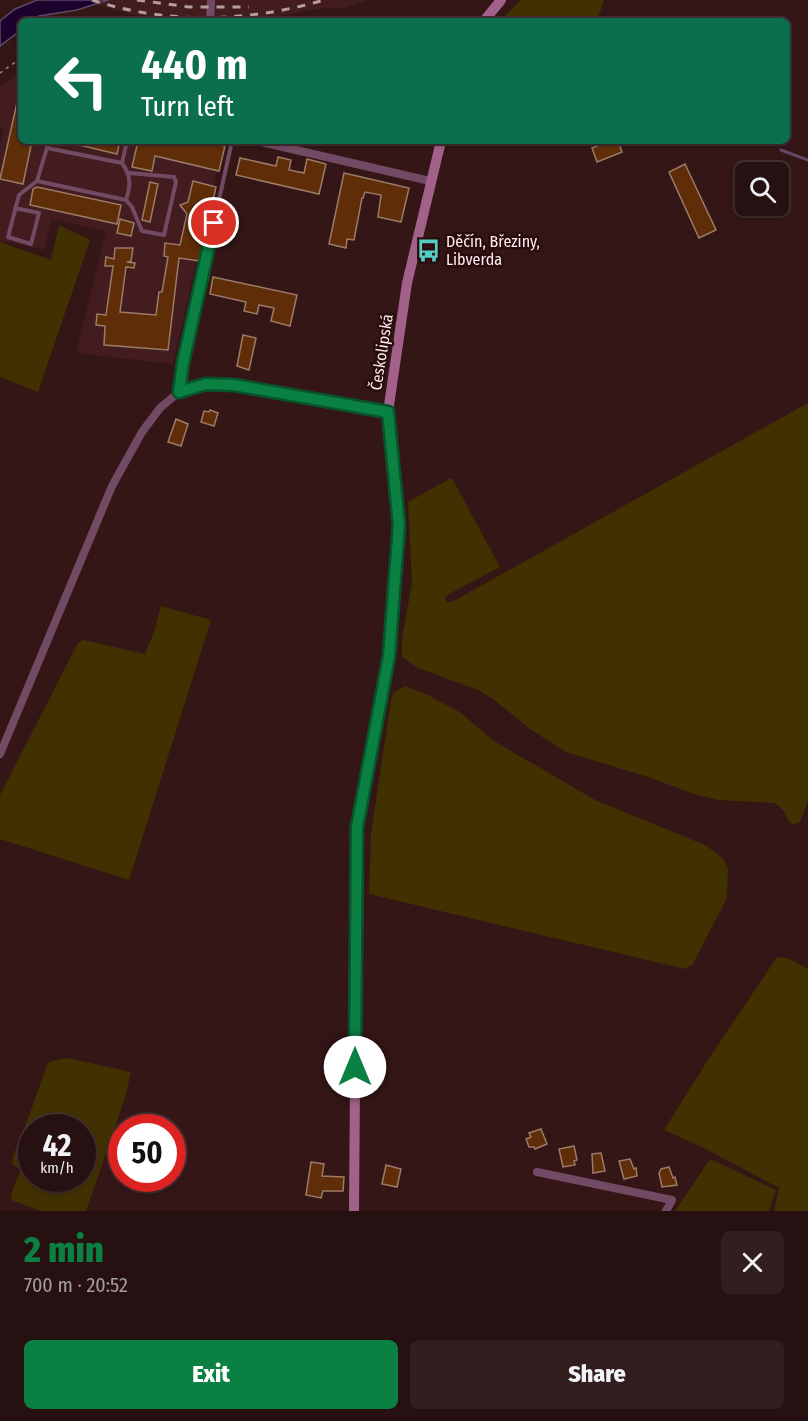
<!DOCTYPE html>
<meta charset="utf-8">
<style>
body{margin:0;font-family:"Fira Sans Condensed",sans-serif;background:#331e1f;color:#f1f3f6;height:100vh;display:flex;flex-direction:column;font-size:22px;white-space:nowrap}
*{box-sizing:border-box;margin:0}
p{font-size:20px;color:#a49d9f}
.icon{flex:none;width:33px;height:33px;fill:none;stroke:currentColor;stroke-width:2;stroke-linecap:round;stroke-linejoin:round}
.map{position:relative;height:1211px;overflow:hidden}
.drawer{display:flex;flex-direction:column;background:#271011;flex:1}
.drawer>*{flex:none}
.banner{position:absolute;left:18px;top:18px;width:772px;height:126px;border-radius:9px;box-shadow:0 2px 4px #0004,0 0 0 2px #433031;background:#0b6e4f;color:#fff;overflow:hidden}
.buttons{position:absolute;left:735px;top:162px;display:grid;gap:12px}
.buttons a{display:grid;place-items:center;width:54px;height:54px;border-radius:9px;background:#271011;box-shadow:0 2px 4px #0004,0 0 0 2px #433031;font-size:30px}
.speed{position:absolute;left:18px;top:1114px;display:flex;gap:12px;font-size:30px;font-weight:700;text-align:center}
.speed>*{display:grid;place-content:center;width:78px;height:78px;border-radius:50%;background:#271011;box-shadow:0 2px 4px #0004,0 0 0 2px #433031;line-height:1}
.speed small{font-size:15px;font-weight:400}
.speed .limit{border:9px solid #d22;background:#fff;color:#111}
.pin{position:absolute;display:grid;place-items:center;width:51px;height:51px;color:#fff;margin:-26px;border:3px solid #fff;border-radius:50%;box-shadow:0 2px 6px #0007}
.me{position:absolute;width:66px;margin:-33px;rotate:0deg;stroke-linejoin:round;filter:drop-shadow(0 0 4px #0008)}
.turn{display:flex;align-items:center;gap:21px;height:126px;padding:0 24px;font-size:27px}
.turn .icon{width:78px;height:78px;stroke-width:2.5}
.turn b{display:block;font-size:42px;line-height:51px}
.round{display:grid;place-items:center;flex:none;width:63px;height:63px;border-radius:9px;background:#331e1f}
.overview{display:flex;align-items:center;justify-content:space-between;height:102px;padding:0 24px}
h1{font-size:36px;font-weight:800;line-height:45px;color:#0b8043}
.action{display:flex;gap:12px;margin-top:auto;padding:12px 24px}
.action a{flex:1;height:69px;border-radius:9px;background:#0b8043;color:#fff;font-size:24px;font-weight:800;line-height:69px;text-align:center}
.action a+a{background:#331e1f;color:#f1f3f6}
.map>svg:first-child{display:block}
.built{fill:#421c1f}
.green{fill:#413000;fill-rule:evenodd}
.water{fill:#1c022d;stroke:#604867;stroke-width:1.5}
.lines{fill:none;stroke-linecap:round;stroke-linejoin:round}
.stream{stroke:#604867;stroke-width:3}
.building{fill:#5f2e08;stroke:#9b7b67;stroke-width:1.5}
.path{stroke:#9d8686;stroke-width:1.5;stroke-dasharray:3 4.5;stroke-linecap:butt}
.service{stroke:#734a63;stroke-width:4}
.minor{stroke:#734a63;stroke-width:8}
.secondary{stroke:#a26188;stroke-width:10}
.rail{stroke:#b49e9e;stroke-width:3;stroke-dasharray:8 8;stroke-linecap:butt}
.route-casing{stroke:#07532c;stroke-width:15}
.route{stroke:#0b8043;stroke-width:10}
.labels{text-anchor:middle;stroke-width:5;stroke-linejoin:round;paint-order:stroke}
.poi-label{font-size:16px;fill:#ffeded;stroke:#290c0e;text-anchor:start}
.street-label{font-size:16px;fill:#ffeded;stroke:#290c0e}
</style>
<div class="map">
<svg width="808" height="1211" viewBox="0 0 808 1211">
<rect width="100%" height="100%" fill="#341617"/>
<!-- built -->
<g class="built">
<path d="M80,0h287l-23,8h-20l-72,13h-75l-19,-2 -29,-5z"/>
<path d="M21,71v70h203l-51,223 -97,-11 30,-122 -54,-12 -8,31 -44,-10v-95l4,-15 -4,-3v-40z"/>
</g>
<!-- green -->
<g class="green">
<path d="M521,0h83l-7,21h-97z"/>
<path d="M59,225l31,15 -52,152 -38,-15v-135l51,18z"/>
<path d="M808,403v398l-8,21 -5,2 -5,-1 -6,-12 -9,-8 -56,-3 -22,-5 -52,-19 -79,-24 -36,-23 -37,-30 -15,-9 -60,-22 -16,-11v-19l10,-55 -4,-81 43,-24 2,2 47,87 -53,28 -2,3 2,4h5z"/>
<path d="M161,606l50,14 -82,260 -129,-41v-44l78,-152 6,-3 61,14 9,-22z"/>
<path d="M405,686l23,9 33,18 33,28 101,59 110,45 10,7 8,7 5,10 -1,29 -34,66 -8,5 -316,-75 2,-60 20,-134 2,-7z"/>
<path d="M777,957l11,1 20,11v242h-34l5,-23 -79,-42 -36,-16 42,-67z"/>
<path d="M67,1058l64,14 -6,26 -39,113h-45l-30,-11c-1,-11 8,-20 9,-31l-8,-5c1,-13 7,-21 11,-32 9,-23 16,-46 25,-69l4,-2zM32,1128h50v51h-50z"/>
<path d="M710,1159l66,31 -7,21h-94z"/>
</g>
<!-- water -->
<path class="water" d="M37,0h71l-31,10 -38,6 -7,5h-11v9l-21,16v-25l15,-12z"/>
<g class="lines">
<!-- stream -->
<path class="stream" d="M781,150l27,10"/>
</g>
<!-- building -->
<g class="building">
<path d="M18,98l3,1v42h11l-9,43 -23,-5z"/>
<path d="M75,141h45l-3,13 -42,-10z"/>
<path d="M138,141h65l22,5 -6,25 -64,-15 -3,15 -20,-4z"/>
<path d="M609,141h9l4,11 -25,10 -5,-14z"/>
<path d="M278,157l13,3 -2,10 15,3 3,-14 19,5 -7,30 -83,-19 4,-17 36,8z"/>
<path d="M685,164l31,66 -17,8 -30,-66z"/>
<path d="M344,173l65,15 -8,34 -23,-5 3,-22 -16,-3 -2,6h-1l-8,42 -7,-1 -1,9 -17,-4z"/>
<path d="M193,181l23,6 -17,74 -20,-3 -11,92 -64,-5 1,-19 -9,-1 1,-11 9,1 7,-49h-8l1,-9 8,2 1,-11h18l-2,13 -4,1 8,1 -1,5 -8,-1 -6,45 36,3 3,-23h3l6,-35 -4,-1 1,-13 15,2 7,-31 -7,-9 8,-3z"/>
<path d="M150,182l8,2 -8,38 -8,-2z"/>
<path d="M37,187l84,18 -4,19 -87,-19 3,-16z"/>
<path d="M120,219l14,4 -3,13 -14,-3z"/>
<path d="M213,277l84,18 -7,31 -19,-5 3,-13 -15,-3 -2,9 -13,-3 2,-9 -36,-8z"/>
<path d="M243,335l13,3 -7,32 -12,-4z"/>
<path d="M210,410l8,3 -4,13 -13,-4 3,-11 5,1z"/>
<path d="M176,419l12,5 -7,22 -13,-4z"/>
<path d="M541,1129l6,15 -12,5 -1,-2h-5l-3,-8 5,-2 -2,-4z"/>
<path d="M574,1146l3,14 -3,1 1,4 -12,2 -4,-18z"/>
<path d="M601,1153l4,18 -12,2 -1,-19z"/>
<path d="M630,1159l4,10 2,-1 1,8 -13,3 -5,-18z"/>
<path d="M311,1162l13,2 -2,12 22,1 -1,14h-20l-2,7 -15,-3z"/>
<path d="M386,1165l15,4 -4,18 -15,-3z"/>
<path d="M669,1167l4,11 2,-1 2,8 -15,2 -3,-14 2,-4z"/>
</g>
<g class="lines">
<!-- path -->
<path class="path" d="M0,73l21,-15"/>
<!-- service -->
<g class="service">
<path d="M49,141l-12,40 89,19 6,7 10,24 22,4 12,-53 -2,-5 -45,-4"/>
<path d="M47,148l75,15"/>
<path d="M126,200c5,-15 5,-24 -4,-37l5,-22"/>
<path d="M15,208l24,5 -8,31 -23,-7 11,-42 18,-14"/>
<path d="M179,392l4,-29 49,-222"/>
</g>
<!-- minor -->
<g class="minor">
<path d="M210,21l1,-21"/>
<path d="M257,141l173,40"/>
<path d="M0,754l112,-268 30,-54 18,-24 19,-16 27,-8 28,1 154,27"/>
<path d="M537,1172l135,28 -6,11"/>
</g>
<!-- secondary -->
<g class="secondary">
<path d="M484,21l17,-21"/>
<path d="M354,1211l3,-384 32,-171 10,-131 -11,-113 19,-129 34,-142"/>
</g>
<!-- rail -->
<g class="rail">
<path d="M92,0c76,25 157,22 232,0"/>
<path d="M137,0l52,7h60"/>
</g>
</g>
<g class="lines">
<defs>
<path id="route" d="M214,223l-31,140 -4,29 27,-8 28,1 154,27 11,113 -10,131 -32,171 -2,240"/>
</defs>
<!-- route casing -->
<use href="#route" class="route-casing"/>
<!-- route -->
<use href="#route" class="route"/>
</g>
<!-- icons -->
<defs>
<symbol id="bus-bare" viewBox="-9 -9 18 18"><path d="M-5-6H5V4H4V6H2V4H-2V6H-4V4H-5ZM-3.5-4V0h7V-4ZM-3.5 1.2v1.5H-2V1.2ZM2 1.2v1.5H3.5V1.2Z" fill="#54cdc8" stroke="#290c0e" stroke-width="2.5" paint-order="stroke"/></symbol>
</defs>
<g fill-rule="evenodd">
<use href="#bus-bare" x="412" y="234" width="33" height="33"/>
</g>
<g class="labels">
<!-- poi labels -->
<g class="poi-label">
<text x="446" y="247">Děčín, Březiny,<tspan x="446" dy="18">Libverda</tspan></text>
</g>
<!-- street labels -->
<g class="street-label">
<text transform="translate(381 352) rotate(-81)" y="6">Českolipská</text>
</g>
</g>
</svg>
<div class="buttons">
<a><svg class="icon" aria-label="search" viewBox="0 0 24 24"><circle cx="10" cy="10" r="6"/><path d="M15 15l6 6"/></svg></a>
</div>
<div class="speed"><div>42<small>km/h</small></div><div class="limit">50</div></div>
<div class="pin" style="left:214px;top:223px;background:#d93025"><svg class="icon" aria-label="arrive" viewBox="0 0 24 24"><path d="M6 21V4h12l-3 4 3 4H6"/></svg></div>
<svg class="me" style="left:355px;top:1067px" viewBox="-20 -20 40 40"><circle r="19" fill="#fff"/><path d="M0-13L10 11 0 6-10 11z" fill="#0b8043"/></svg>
<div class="banner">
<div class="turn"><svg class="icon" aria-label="left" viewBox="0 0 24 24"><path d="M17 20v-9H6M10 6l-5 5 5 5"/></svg><div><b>440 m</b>Turn left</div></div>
</div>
</div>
<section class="drawer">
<div class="overview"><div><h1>2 min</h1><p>700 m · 20:52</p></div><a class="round"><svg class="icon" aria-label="close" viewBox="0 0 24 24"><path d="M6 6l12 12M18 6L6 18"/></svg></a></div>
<div class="action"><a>Exit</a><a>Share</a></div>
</section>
